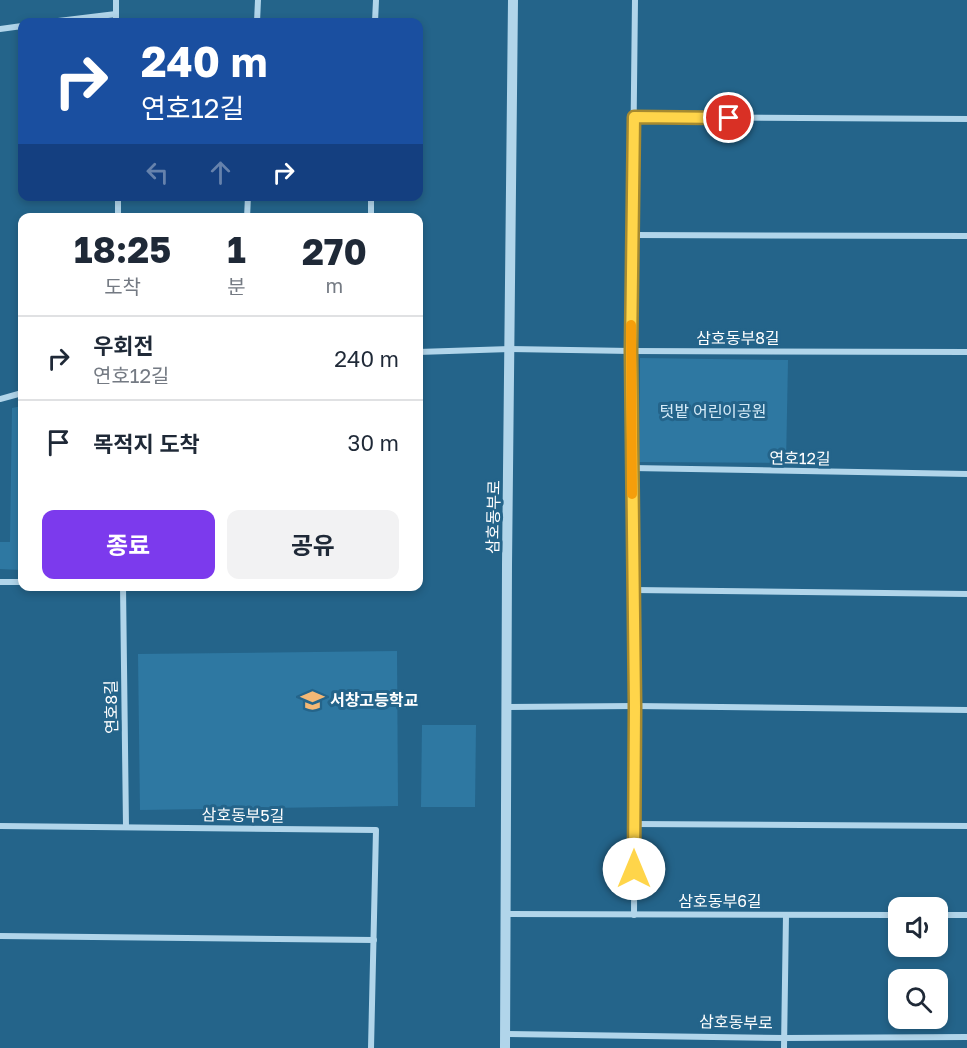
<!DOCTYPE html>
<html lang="ko">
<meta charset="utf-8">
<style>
body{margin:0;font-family:"Golos Text","Noto Sans KR",sans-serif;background:#f2f2f3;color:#1f2937;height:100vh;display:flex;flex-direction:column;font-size:22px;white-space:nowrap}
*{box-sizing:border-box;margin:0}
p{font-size:20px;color:#747a83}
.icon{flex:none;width:33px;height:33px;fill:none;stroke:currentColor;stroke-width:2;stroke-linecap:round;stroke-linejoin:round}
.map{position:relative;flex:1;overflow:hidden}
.panel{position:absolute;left:18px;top:213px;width:405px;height:378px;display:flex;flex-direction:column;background:#fff;border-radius:12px;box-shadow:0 3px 9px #0003}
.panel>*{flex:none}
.hud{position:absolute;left:18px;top:18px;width:405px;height:183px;border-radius:12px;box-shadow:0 3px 9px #0003;background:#1a4fa0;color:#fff;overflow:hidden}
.controls{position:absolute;left:888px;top:897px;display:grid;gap:12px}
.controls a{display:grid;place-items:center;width:60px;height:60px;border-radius:12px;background:#fff;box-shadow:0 3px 9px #0003;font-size:30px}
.pin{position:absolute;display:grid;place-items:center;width:51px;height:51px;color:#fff;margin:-26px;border:3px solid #fff;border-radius:50%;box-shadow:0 2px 6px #0007}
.me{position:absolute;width:66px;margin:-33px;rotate:0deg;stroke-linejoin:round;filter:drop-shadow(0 0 4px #0008)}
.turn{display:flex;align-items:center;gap:21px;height:126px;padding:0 24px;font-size:27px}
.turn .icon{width:78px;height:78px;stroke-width:2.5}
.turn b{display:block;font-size:42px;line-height:51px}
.lanes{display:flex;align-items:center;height:57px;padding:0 24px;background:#0003;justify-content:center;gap:30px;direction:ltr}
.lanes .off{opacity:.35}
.eta{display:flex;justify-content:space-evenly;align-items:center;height:102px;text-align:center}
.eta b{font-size:36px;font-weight:700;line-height:42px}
.cta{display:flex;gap:12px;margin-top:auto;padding:12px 24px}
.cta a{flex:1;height:69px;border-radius:12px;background:#7c3aed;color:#fff;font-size:24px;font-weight:700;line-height:69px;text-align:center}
.cta a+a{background:#f2f2f3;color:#1f2937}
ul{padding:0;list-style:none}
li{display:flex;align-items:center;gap:18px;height:84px;padding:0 24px;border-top:2px solid #e0e1e3}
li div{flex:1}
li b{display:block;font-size:22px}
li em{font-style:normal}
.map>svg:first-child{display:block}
.green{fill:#2e78a2}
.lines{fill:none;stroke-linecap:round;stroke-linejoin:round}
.minor{stroke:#b1d5ea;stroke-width:6}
.tertiary{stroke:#b1d5ea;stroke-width:10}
.route-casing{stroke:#a68a30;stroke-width:15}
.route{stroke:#ffd54a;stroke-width:10}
.slow{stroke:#f59e0b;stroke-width:10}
.labels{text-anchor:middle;stroke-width:6;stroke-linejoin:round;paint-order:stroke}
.street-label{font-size:16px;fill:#fff;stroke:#24648a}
.park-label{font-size:16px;fill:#d5ebf8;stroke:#24648a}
.poi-label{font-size:16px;font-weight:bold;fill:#fff;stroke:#24648a;text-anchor:start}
</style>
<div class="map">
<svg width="967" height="1048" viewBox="0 0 967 1048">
<rect width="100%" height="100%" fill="#24648a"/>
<!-- green -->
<g class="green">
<path d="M640,358l148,2 -2,103 -147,-1z"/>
<path d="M22,406v164l-22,-1v-27h10l2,-134z"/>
<path d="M397,651l1,155 -258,4 -2,-156z"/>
<path d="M422,725h54l-1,82h-54z"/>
</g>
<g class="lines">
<!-- minor -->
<g class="minor">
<path d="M116,0v22"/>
<path d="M50,22l66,-8"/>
<path d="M257,22l1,-22"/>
<path d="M375,22l1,-22"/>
<path d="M0,29l22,-3"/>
<path d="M634,117l333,2"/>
<path d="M118,196v22"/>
<path d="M247,218l1,-22"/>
<path d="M371,218v-22"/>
<path d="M633,235l334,1"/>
<path d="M418,352l92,-3 121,2 336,1"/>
<path d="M0,399l22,-6"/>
<path d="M632,468l335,6"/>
<path d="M0,582h22"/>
<path d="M123,586l3,241"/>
<path d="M634,590l333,4"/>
<path d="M507,707l128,-1 332,4"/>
<path d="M634,824l333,2"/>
<path d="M0,826l376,4 -5,218"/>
<path d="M506,914l392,1"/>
<path d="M634,915l1,-209 -4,-355 4,-351"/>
<path d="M938,915h29"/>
<path d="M0,936l374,4"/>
<path d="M505,1034l279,4 183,-1"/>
<path d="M784,1048l2,-133"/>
</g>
<!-- tertiary -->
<path class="tertiary" d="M505,1048l2,-483 6,-565"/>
</g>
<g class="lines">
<defs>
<path id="route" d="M634,869l1,-163 -4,-355 3,-234 95,1"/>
</defs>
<!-- route casing -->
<use href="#route" class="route-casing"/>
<!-- route -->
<use href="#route" class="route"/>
<!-- slow -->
<path class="slow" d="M631,325l1,169"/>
</g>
<!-- icons -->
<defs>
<symbol id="school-bare" viewBox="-9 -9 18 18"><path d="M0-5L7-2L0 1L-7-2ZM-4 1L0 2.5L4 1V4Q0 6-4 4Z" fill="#f4b875" stroke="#24648a" stroke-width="2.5" paint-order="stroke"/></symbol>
</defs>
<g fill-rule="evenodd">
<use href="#school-bare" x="296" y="684" width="33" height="33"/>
</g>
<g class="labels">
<!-- street labels -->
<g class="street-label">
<text x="738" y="344">삼호동부8길</text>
<text transform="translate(800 458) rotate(1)" y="6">연호12길</text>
<text transform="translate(493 517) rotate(-89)" y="6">삼호동부로</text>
<text transform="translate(111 707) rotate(-91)" y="6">연호8길</text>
<text transform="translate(243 815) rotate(1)" y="6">삼호동부5길</text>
<text x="720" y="907">삼호동부6길</text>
<text transform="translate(736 1022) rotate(1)" y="6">삼호동부로</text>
</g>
<!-- park labels -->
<g class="park-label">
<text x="713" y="417">텃밭 어린이공원</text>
</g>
<!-- poi labels -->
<g class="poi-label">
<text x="330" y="706">서창고등학교</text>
</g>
</g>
</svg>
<div class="controls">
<a><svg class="icon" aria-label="sound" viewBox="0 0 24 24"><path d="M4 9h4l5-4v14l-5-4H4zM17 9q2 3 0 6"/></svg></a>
<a><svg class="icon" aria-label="search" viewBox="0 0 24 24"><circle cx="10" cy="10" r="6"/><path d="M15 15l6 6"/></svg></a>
</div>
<div class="pin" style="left:729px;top:118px;background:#d93025"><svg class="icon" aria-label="arrive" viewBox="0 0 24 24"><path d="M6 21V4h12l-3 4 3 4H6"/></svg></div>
<svg class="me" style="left:634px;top:869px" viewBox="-20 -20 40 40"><circle r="19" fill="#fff"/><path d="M0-13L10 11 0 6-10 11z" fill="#ffd54a"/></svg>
<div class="hud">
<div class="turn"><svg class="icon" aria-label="right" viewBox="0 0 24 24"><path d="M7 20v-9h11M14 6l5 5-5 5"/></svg><div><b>240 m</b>연호12길</div></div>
<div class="lanes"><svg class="icon off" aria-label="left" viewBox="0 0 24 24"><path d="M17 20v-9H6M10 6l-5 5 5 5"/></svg><svg class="icon off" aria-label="ahead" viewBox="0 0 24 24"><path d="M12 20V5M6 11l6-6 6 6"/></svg><svg class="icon" aria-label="right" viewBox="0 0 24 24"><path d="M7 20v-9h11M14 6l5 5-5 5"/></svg></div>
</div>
<section class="panel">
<div class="eta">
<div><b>18:25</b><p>도착</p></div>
<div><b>1</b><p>분</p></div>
<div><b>270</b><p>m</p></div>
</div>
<ul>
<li><svg class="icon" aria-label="right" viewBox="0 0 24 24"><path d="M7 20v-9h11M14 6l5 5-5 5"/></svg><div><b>우회전</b><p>연호12길</p></div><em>240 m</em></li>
<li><svg class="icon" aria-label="arrive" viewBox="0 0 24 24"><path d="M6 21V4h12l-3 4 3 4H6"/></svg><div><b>목적지 도착</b></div><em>30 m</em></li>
</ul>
<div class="cta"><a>종료</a><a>공유</a></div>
</section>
</div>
